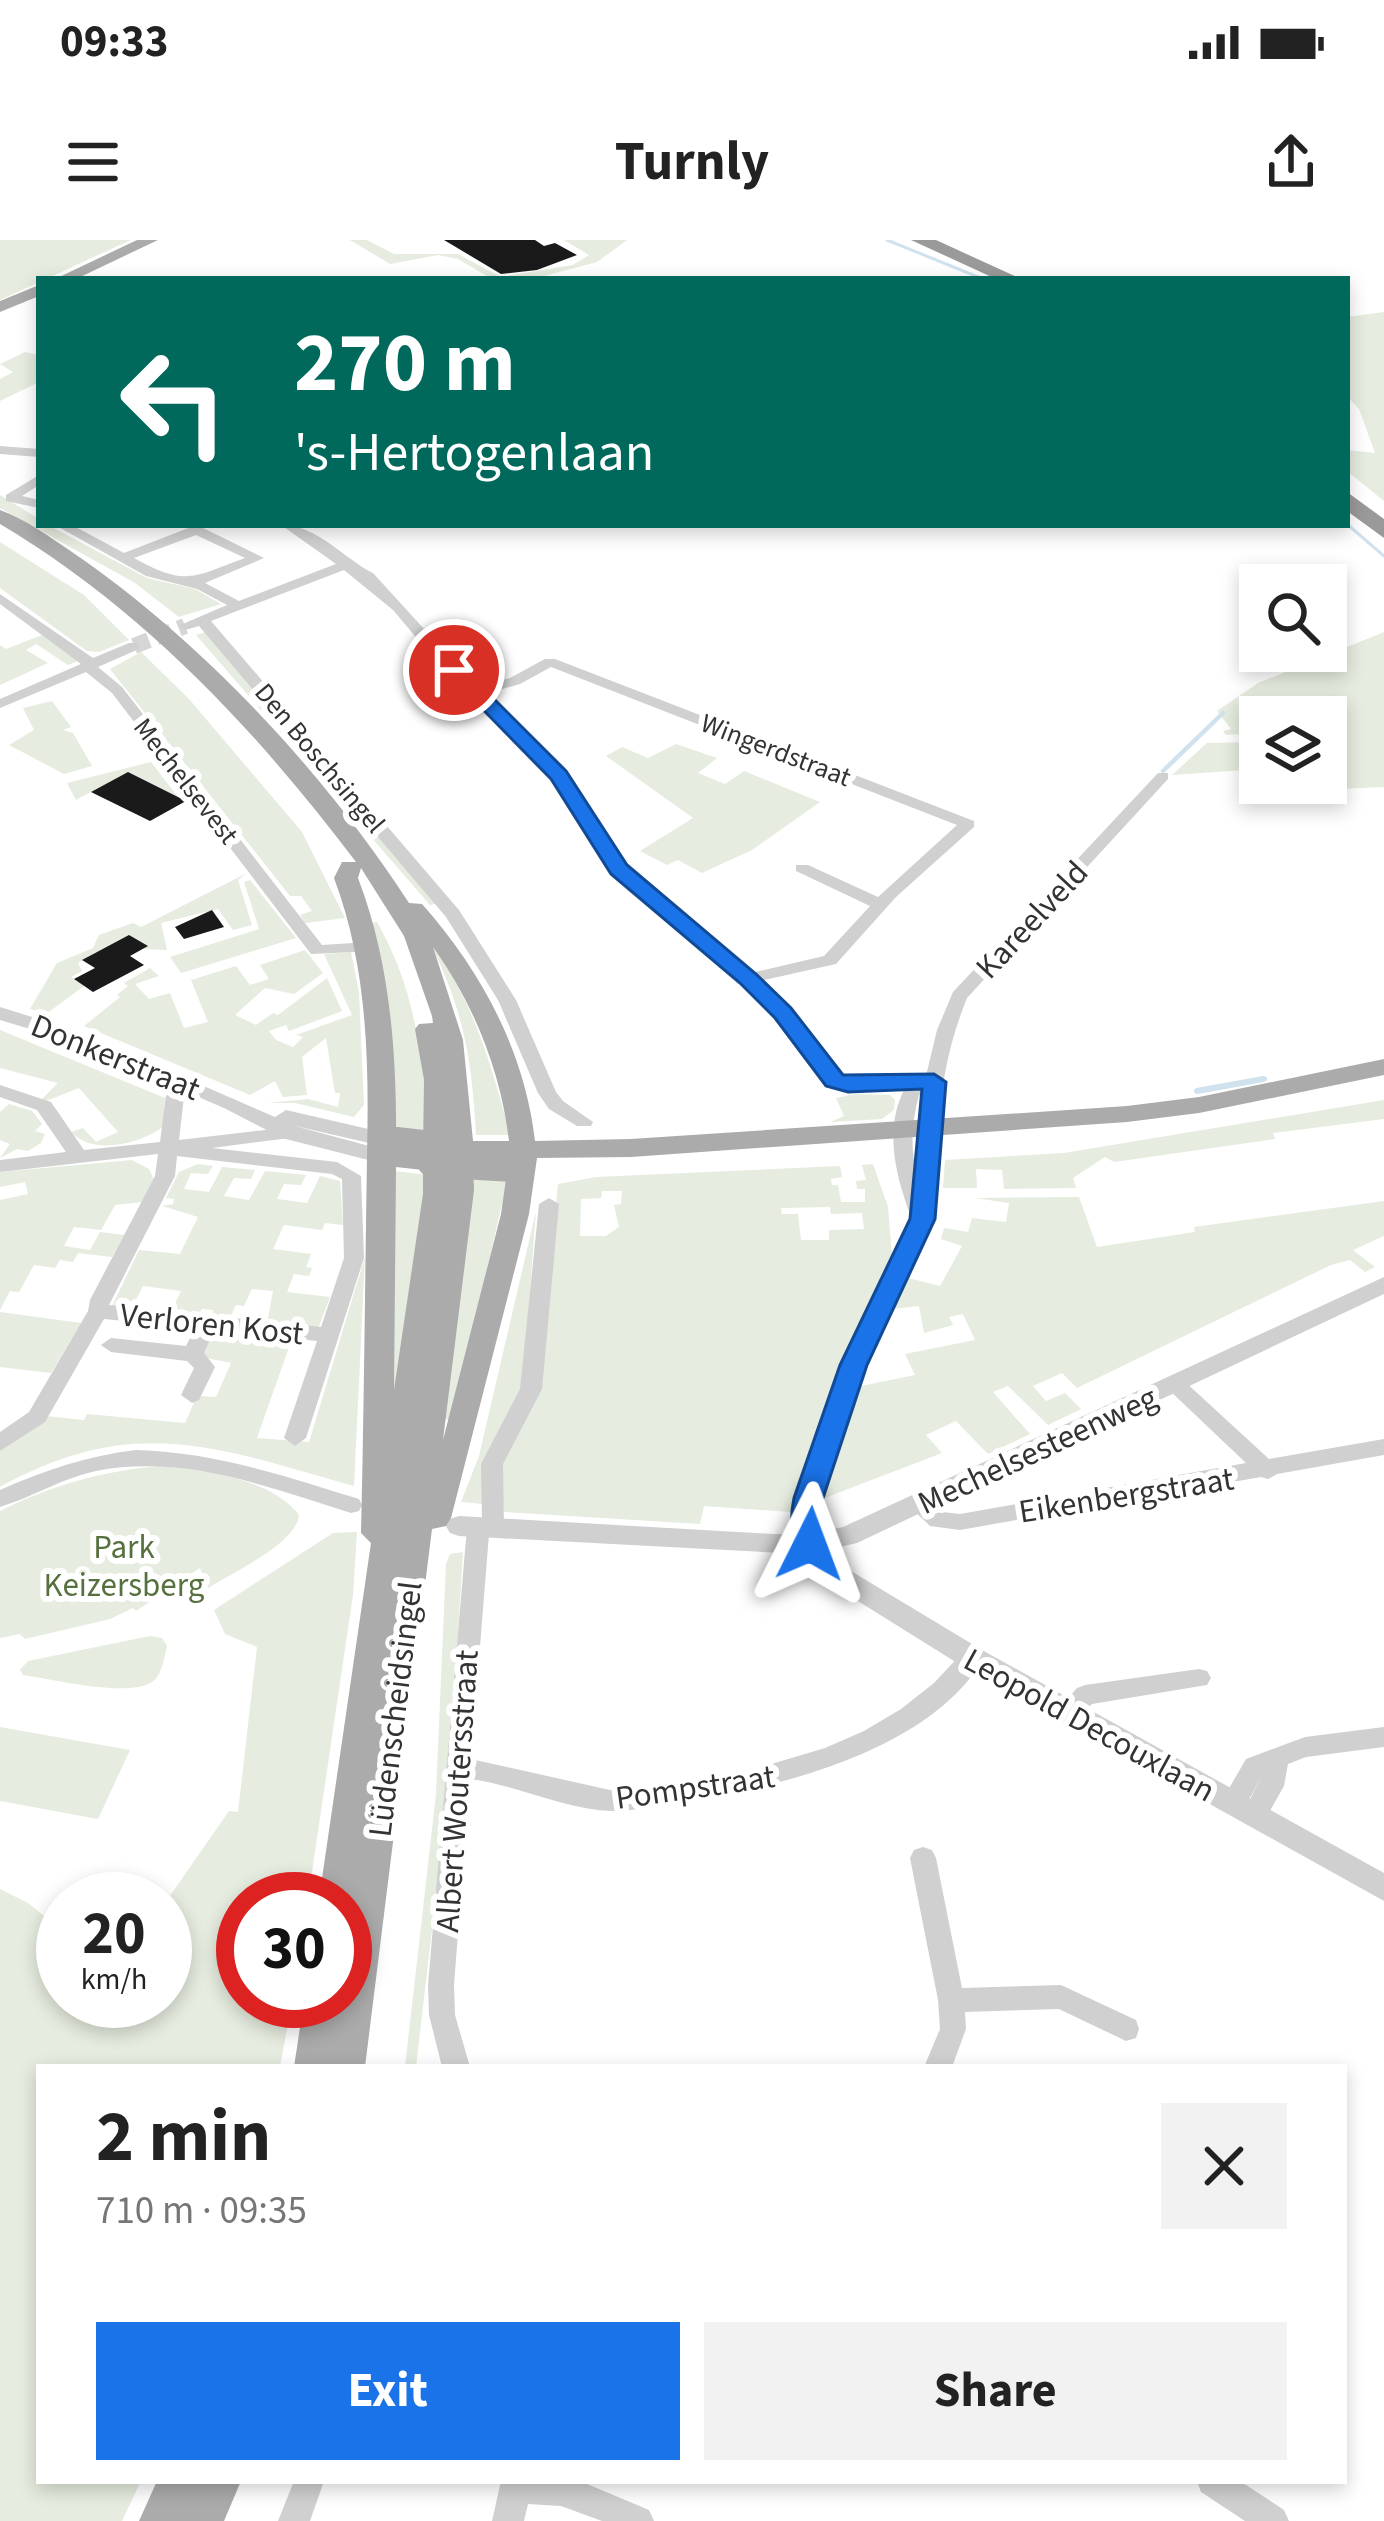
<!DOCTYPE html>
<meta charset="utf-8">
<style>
body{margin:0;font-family:"Source Sans 3",sans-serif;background:#f2f2f2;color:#222;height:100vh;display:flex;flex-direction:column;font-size:45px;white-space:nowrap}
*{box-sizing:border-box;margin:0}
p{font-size:39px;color:#767676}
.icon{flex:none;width:66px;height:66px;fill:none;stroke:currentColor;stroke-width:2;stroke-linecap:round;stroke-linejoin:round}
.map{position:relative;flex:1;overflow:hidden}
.side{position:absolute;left:36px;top:1824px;width:1311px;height:420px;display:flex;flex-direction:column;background:#fff;border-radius:0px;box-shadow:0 6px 18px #0003}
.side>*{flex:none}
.top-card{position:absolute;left:36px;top:36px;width:1314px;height:252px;border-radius:0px;box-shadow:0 6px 18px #0003;background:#00695c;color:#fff;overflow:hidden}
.fabs{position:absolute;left:1239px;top:324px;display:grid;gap:24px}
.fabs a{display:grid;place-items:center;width:108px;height:108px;border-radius:0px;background:#fff;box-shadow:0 6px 18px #0003;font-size:60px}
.speed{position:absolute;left:36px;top:1632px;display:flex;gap:24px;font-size:60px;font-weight:700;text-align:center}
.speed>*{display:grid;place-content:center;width:156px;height:156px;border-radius:50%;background:#fff;box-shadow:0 6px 18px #0003;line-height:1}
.speed small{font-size:30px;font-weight:400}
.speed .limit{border:18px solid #d22;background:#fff;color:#111}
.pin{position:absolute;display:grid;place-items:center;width:102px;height:102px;color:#fff;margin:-51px;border:6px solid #fff;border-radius:50%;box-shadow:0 3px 12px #0007}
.me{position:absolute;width:132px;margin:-66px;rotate:3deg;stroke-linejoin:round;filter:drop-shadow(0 0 9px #0008)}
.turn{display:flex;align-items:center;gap:42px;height:252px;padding:0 60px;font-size:54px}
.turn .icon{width:156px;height:156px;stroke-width:2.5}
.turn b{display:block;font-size:84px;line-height:102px}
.round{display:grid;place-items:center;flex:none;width:126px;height:126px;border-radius:0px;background:#f2f2f2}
.headline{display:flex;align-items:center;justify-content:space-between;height:204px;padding:0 60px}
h1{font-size:72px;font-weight:700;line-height:90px}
.action{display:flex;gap:24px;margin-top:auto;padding:24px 60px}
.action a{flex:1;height:138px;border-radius:0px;background:#1a73e8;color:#fff;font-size:48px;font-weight:700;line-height:138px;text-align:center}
.action a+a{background:#f2f2f2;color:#222}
.status{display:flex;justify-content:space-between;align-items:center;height:84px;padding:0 60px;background:#fff;direction:ltr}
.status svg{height:33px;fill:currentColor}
header{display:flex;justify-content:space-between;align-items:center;height:156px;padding:0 60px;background:#fff;font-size:54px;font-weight:700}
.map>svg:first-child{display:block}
.green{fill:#e6ecdf;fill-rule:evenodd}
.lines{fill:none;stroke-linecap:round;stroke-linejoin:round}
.stream-far2{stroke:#cfe2ee;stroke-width:3}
.stream-far1{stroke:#cfe2ee;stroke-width:4.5}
.stream{stroke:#cfe2ee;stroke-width:6}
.building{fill:#1a1a1a}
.minor-tunnel{stroke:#d6d6d6;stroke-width:16;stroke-dasharray:16 8;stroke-linecap:butt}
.minor{fill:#d0d0d0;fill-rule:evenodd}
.tertiary{fill:#d0d0d0;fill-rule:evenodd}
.primary{fill:#ababab;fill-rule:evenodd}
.motorway{fill:#9a9a9a;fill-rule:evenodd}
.primary-bridge{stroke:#ababab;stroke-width:30}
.route{fill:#1a73e8;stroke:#114b97;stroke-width:3}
.labels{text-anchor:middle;stroke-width:12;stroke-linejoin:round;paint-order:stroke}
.far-street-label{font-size:27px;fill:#333;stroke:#fff}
.street-label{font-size:33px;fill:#333;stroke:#fff}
.park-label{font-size:33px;fill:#56703f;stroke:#fff}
</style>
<div class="status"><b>09:33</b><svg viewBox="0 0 49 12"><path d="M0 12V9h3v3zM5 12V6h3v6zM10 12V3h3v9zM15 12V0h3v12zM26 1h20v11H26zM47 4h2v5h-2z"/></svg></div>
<header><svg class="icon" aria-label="menu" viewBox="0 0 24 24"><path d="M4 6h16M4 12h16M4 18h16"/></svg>Turnly<svg class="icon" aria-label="share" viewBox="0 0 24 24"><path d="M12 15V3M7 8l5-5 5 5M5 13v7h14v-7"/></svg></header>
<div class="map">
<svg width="1384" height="2281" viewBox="0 0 1384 2281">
<rect width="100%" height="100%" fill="#fff"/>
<!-- green -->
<g class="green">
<path d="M0,0h131l-131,60z"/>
<path d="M350,0h17l27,14h64l43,23 72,-12 16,-10 -25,-15h63l-30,22 -64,17h-41l-34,-20 -20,-4 -48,9z"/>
<path d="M1384,72v189l-37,-30v-21l28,3 -16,-44 -12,-13v-79z"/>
<path d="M25,112l14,3v27l-39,19v-22l13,-7 -13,-8z"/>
<path d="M0,255l39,24v6h9l99,53 48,11 26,15 -42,13 -44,-34 -135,-75z"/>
<path d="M0,302l84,53 45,45 -30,12 -12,-1 -87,-63z"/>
<path d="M206,392l232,271 -8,2 -234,-270z"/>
<path d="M1384,392v155l-47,2 -11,-23v-49h-66v16l-34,2 -3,-4 8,-2 -14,-18 41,-28z"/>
<path d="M42,395l36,26 -10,4 -32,-21 -10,6 22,13 -48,22v-40l6,4z"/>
<path d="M141,412l48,47 113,133 43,86 -40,5 -5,-8 12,-4 -11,-15h-11l-180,-227z"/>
<path d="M52,461l19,26 -8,3 10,3 19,33 -28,8 -55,-29 25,-15 -11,-22z"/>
<path d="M1260,502v27l-88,6 35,-32z"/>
<path d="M676,504l41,14 -19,15 27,11 19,-13 76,31 -68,48 -50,23 -24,-13 -11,5 -27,-14 53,-33 -87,-62 16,-9 26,11z"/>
<path d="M151,522l27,35 -50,-25 -52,28 -9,-17z"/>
<path d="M245,634l-7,6 14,45 -19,5 -15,-21 -57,14 6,27 -24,-1 3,-3 -37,14 -13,-8 -18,11 4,8 -11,6 13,9 -38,28 -16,-5 27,-46 36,-15 6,-13 34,-12 8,4z"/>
<path d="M250,640l46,58 -115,35 -11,-16 89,-28 -15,-47z"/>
<path d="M377,682c38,67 45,132 52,208l-35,-2 -28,-204z"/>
<path d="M427,697c45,61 64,125 83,198h-34c-4,-78 -13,-128 -49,-198z"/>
<path d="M305,710l18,23 -29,21 -29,-6 -30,27 21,10 17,-12 5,2 49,-37 15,33 -53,20 -3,-6 -17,6 7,9 17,7 10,-10 -7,-2 56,-20 -28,-61 27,-2 8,41 5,112 -10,12 -59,-14h-27l40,-4 30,8 2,-14h-5l-9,-55 -24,19 5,38 -24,2 -8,-16 -25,14 -166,-69 36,-29 -3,-2 11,-9 -4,-3 26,-15 9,8 -24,8 14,15 21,-6 14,35 24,-6 -17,-42 45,-14 14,19 19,-6 -9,-14z"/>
<path d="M0,790l165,68 -2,29c-24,17 -69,29 -92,5l12,-4 13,14 22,-10 -39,-44 -33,13 -4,-2 16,-16 -58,-15z"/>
<path d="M856,854l34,1 5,5 -1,10 -12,9 -52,3 14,-6 -8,-18z"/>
<path d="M1384,860v19l-111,14 2,6 -161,23 -9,-5 -32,21 3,10 -72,1 -2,-19 -26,-1 1,19h-34l2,-28 119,-7z"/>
<path d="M9,864l23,7 10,13 -7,7 10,3 -4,9 -13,8 -11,-2 -17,9 10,-14 -10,-4v-28z"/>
<path d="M132,920l17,9 5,11 -12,22 -27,3 -14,25 -27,-3 -10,19 26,4 10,-18 24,3 -12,22 -34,-4 -5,9 -13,-2 -5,8 -21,-3 -15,27 -9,-1 -10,19v-110l28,-6 -3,-12 -25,5v-15z"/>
<path d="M198,924l15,2 -5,8 -17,-1 -7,16 25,3 13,-25 33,3 -4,9 -17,-1 -10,18 25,4 16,-29 41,4 -5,10 -17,-1 -7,15 30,4 13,-27 20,5 3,44 -18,-2 -3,7 -38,-5 -11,24 38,5 -5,13 6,1 -3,8 -15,-2 -7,18 43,5 -12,32 -51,-6 6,-32 -21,-2 -8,17 -8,-1 -5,11 -20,1 2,-7 -11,-1 -4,7 -22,-2 2,-5 -5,-1 8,-17 -38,-5 -12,23 -19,-3 27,-56 41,4 18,-37 -36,-11 11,-2 1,-5 -8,-1 13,-26z"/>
<path d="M873,924l15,43 4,47 -51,109 -50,149 -87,-6 -4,18 -196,-12 -4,-47 38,-76 20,-205 38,-7 244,-11 2,11 -11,2 1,6h6l3,17h24v-13h-8l-1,-8 10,-1 -4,-15zM602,951h20l-1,13 -7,1 5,22 -13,9h-26l1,-37 20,-1zM830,967l1,7 31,-1 2,16 -35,1v10h-28l-3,-26h-16l-1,-6z"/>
<path d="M393,931l37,4 -37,248z"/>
<path d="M474,939l33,3 -55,238 -7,-1z"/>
<path d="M1079,957l18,50 98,-15 -1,-5 190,-26v35l-31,14 22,17 -10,5 -15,-12 -19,5 -254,123 -15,-15 -29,13 13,15 19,-8 16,16 -33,16 -40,-39 -15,6 37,42 -42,20 -32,-33 -30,14 16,18 -120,46 39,-113 54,-11 -10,-21 70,-14 -12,-26 -14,3 4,8 -29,8 -5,-27 -26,3 15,-31 32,8 22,-40 -21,-7 3,-11 24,4 4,-14 34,4 3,-19 -34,-5z"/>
<path d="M536,971l-13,172 -39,121 -23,-2 18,-46z"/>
<path d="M365,1017l-11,229c-135,-38 -220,-74 -354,1v-38l46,-33 38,4 3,-6 98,9 12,-27 19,1 15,-34 -24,-5 -6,-6 11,-24 81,8 -36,102 52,4z"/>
<path d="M0,1072l81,11 -30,50 -51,-6z"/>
<path d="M160,1226c45,5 111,12 139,49 -2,28 -67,58 -91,73l-8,-20 -64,43 -3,-3 -23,11 -85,20 -5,-5 -20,4v-127c52,-26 102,-40 160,-45z"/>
<path d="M357,1292l-4,63 -45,304h-65v102h49l-12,66h-241v414h102l-19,40h-122v-632l28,14 35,28v70h102v-98l64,-92 9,1 19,-165 -32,-13 -11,-24 119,-77z"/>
<path d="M463,1312l-15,240 -32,275h-11l31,-273 10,-230 4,-10z"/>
<path d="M150,1396l12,2 5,8c-3,11 -5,30 -15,36 -25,16 -100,-3 -129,-7l-3,-5 8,-9z"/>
<path d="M0,1487l130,23 -32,69 -98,-18z"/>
</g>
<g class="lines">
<!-- stream-far2 -->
<g class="stream-far2">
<path d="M887,0l96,39"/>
<path d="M1347,284l37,32"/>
</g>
<!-- stream-far1 -->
<g class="stream-far1">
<path d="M1163,531l60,-58"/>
<path d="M1246,842l19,-3"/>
</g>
<!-- stream -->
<path class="stream" d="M1197,851l66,-12"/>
</g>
<!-- building -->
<g class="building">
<path d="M444,0h91l9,6 11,-3 22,12 -40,15 -36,4z"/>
<path d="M128,532l58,29 -36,20 -59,-29z"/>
<path d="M212,670l12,17 -40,12 -9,-12z"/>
<path d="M129,695l19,11 -18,10 14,9 -51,27 -19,-13 21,-11 -13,-8z"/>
</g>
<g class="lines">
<!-- minor-tunnel -->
<path class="minor-tunnel" d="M134,406l51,-20"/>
<!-- minor -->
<g class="minor">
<path d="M0,206l39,3v8l-39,-3z"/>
<path d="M39,235v10l-17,11 17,4v8l-33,-7v-6z"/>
<path d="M55,285h17l52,28 67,-26h10l63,31 -59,25 34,18 97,-37 -55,-39c37,0 63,34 92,48l104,114 33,-9 35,-19h10l419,162v6l-78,70 -60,67 -76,17 29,28 51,68 7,1 79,-2 11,-46 16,-38 205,-219h10v6l-201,219c-18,44 -27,90 -29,137 -2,29 1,57 -6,85l-93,209 -14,44 -7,39 3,32 -3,6h-16c-30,-74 82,-256 110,-331 -16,-41 -29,-90 -7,-131l-58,2 -19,-5 -51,-68 -164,-145 -60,-94 -112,-111 -48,-57 -49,-40 -133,51 248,289 57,90 40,92 7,9 30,21 -2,4h-14l-28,-17 -11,-16 -40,-93 -52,-83 -247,-291 -14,4 -7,-4 49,-21 -30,-16 -51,-13zM196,295l49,23c-52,19 -59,29 -111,0zM551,427l406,158 -79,72 -70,-32h-12v6l74,35 -46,50 -73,17 -126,-107 -61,-94 -79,-78 35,-10zM923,854l-5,85c-8,-29 -7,-55 1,-84z"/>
<path d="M0,354l93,64 36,-15h10v6l-41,18 24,20 200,258 46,-3 9,5 -3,4 -63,3 -199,-261 -26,-21 -86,36v-9l81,-35 -81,-60z"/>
<path d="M177,833l9,6 -7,61 111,-13 9,6 -2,4 -85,11 125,14 24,14 3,82 -58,180 -11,8 -11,-8 33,-97 -103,-11 -10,23 11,14 -16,33 -7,3 -11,-8 13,-27 -7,-7 -76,-9 -10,-7 10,-7 75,8 9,-18 -91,-9 -59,103 -45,29v-19l29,-20 59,-101 2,-11 65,-124 3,-22 -158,18v-12l66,-8 -29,-42 -37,-13v-12l51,17 33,48 76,-8 8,-63zM177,916l155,18 10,5 2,79 -23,69 -212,-22 66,-129z"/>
<path d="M549,958l10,6 -17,185 -39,75 1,63 -3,6 -12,1 -18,225 139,31 141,-20 74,-22 39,-17 37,-22 33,-26 30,-32 8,-2 8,2 4,7c-55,94 -208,130 -307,145 -21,3 -43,8 -64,8 -49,-1 -95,-26 -143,-32l-16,206 1,30 15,52h-28l-13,-52 -1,-30 39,-458 3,-6 12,-1 -1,-56 39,-75 19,-185z"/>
<path d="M1175,1137l7,2 87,80 115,-20v16l-107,19 -9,5 -7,-2 -301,53 -30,-4 -23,-22 3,-6 8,-2 25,16 17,2 286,-51 -78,-74 -4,-5z"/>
<path d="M136,1210c78,2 149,26 223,49l3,6 -3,6 -8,2c-83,-26 -167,-59 -255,-42 -34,7 -63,26 -96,36v-17c45,-20 87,-34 136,-40z"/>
<path d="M1199,1429l8,2 4,7 -4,7 -115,19 -16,15 -8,3 -8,-3 -4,-7 21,-24 8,-3z"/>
<path d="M1384,1487v20l-78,10 -18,7 -4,22 -21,37 -9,3 -9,-3 -3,-7 19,-39c-9,16 -17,42 -38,34l-3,-7 26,-45 59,-22z"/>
<path d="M923,1607l9,3 4,8 26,130 99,-3 75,35 3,9 -3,9 -10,3 -67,-32 -94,3 1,17 -14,38h-28l16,-38 -2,-29 -28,-142 4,-8z"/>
<path d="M294,2241h30l-14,40h-32z"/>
<path d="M501,2241h79l69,29 5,11h-52l-41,-15 -33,-2 -4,17h-32z"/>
<path d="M1197,2241h43l44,29 5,11h-44l-44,-29z"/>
</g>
<!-- tertiary -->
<g class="tertiary">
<path d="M0,767l77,24 198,86 11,-7 104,24 3,5 -3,5 -8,2 -91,-21 97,26 3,5 -11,7 -98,-25 -58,-30 -161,-69 -63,-19z"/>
<path d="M1384,1037v17l-527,249 -31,7 5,9 151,91 402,223v28l-422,-235 -149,-93 -11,-19 -343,-18 -9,-3 -4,-7 4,-7 9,-3 314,18h37l33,-7z"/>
</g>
<!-- primary -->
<g class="primary">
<path d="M137,0h21l-82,39h-21z"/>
<path d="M39,45v11l-39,16v-11z"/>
<path d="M0,270c25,9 50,27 72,42 128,87 253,221 337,351l13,1c59,66 103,148 113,237l96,-2 496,-33 72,-9 185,-38v16l-185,38 -72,9 -496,35 -94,1 -8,56 -78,304 -5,8 -14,3 -67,538h-71l10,-66h41v-102h-26l52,-356 -10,-10c3,-125 4,-252 6,-376 2,-94 1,-189 -33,-279l8,-16h14c-100,-132 -213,-253 -356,-338zM361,628l43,68 28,80 1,7 -14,1 -4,5 9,51 -1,72 -27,-3c1,-92 -5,-185 -38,-271zM433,707c41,57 68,125 76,194h-36l-10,-101zM509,918l-8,56 -58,226 31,-250 -1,-31zM396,927l27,3v24l-29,196z"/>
<path d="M157,2241h84l-17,40h-85z"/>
</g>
<!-- motorway -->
<g class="motorway">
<path d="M911,0h25l85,39h-25z"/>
<path d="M1347,252l37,27v19l-37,-27z"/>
</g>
<!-- primary-bridge -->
<g class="primary-bridge">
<path d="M396,902l64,7"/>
<path d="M432,922l80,5"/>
</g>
</g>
<!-- route -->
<path class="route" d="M448,426h13l105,105 61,94 129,109 35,34 52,67 91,-1 12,8 -11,137 -68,146 -44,133 -5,21 6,25 -4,8h-21c-9,-18 -9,-35 -5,-54l46,-133 70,-146 12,-130 -74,3 -22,-6 -51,-68 -35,-35 -129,-109 -60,-95 -103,-105z"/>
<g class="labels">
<!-- far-street labels -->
<g class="far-street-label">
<text transform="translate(776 510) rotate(21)" y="9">Wingerdstraat</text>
<text transform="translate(320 518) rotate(50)" y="9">Den Boschsingel</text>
<text transform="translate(186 541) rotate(52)" y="9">Mechelsevest</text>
</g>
<!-- street labels -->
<g class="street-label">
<text transform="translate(1031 679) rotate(-47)" y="12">Kareelveld</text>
<text transform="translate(116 816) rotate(22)" y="12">Donkerstraat</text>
<text transform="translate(212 1083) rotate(6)" y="12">Verloren Kost</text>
<text transform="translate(1037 1209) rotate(-25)" y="12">Mechelsesteenweg</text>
<text transform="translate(1126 1254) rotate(-9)" y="12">Eikenbergstraat</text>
<text transform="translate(394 1469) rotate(-83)" y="12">Lüdenscheidsingel</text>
<text transform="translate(1090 1484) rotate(29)" y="12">Leopold Decouxlaan</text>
<text transform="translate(695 1546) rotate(-8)" y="12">Pompstraat</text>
<text transform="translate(456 1551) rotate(-86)" y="12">Albert Woutersstraat</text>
</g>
<!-- park labels -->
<g class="park-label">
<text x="124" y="1318">Park<tspan x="124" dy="38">Keizersberg</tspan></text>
</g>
</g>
</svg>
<div class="fabs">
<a><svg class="icon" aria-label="search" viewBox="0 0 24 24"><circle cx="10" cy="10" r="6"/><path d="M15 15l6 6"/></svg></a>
<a><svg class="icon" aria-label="layers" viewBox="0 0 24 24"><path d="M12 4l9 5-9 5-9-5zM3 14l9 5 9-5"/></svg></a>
</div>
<div class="speed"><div>20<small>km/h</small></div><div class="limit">30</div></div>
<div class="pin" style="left:454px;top:430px;background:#d93025"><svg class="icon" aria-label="arrive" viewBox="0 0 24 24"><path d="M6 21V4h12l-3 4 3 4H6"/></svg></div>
<svg class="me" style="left:810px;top:1304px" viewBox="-20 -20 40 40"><path d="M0-17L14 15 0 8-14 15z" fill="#1a73e8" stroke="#fff" stroke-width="4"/></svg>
<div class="top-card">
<div class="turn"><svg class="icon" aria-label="left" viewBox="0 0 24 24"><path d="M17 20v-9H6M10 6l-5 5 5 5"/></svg><div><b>270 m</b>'s-Hertogenlaan</div></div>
</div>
<section class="side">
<div class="headline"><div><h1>2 min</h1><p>710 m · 09:35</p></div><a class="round"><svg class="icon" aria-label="close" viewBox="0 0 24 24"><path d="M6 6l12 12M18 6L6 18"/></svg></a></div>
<div class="action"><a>Exit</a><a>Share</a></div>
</section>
</div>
